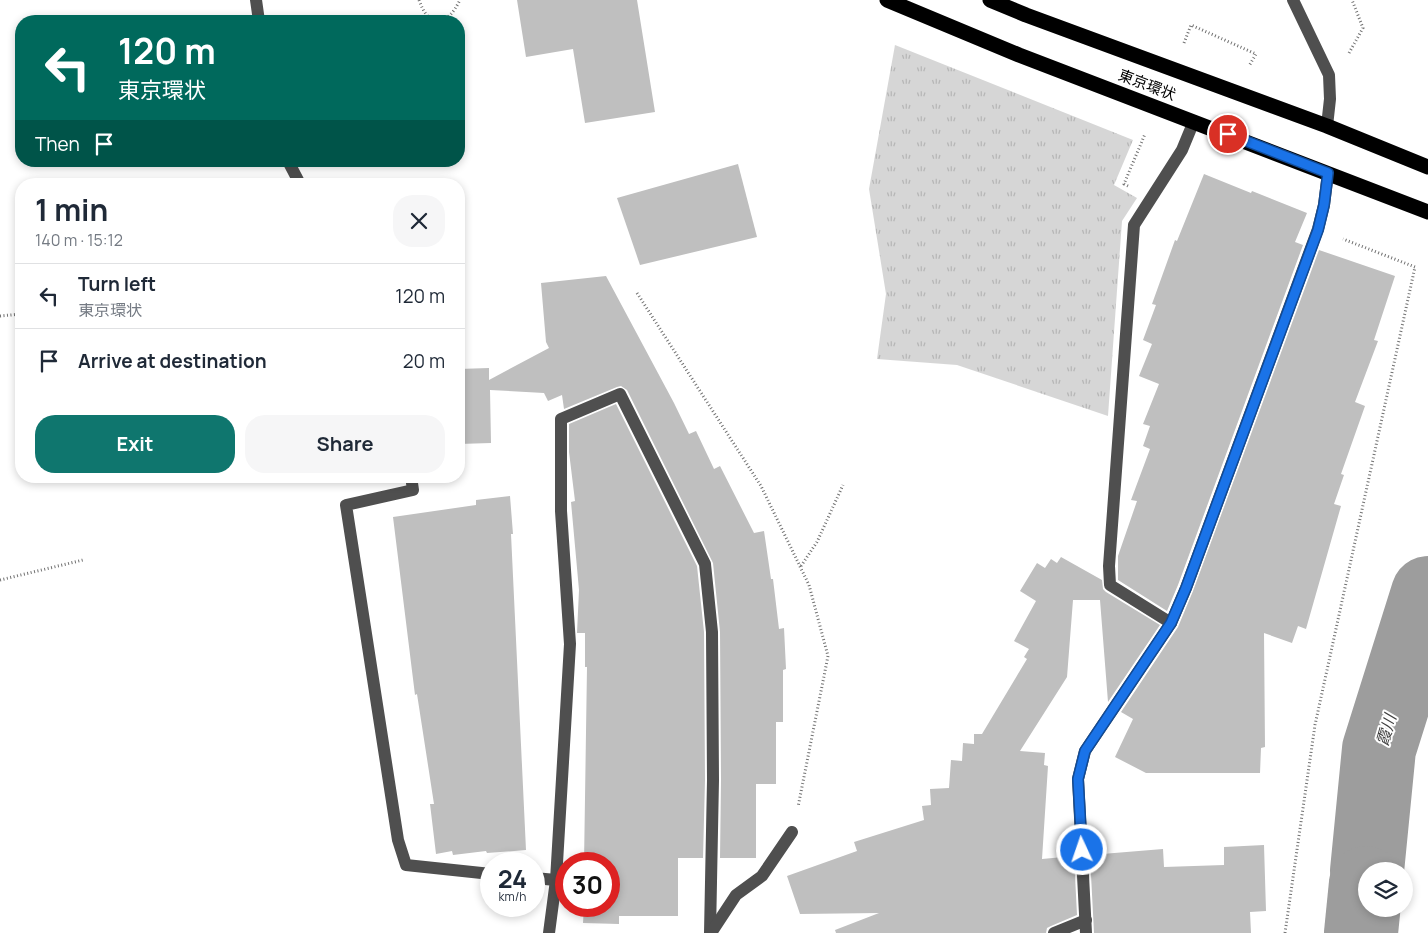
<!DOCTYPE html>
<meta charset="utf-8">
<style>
body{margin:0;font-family:Manrope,"Noto Sans JP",sans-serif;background:#f6f6f7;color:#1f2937;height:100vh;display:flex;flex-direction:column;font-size:19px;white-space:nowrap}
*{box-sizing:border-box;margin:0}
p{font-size:16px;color:#747a83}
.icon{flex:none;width:28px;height:28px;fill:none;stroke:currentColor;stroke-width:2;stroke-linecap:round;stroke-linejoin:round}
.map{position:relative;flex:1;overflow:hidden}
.side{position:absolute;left:15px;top:178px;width:450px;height:305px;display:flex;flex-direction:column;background:#fff;border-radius:20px;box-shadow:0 2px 8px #0003}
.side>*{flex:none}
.banner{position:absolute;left:15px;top:15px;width:450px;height:152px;border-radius:20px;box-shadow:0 2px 8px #0003;background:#00695c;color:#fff;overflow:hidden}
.fabs{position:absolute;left:1358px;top:862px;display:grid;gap:10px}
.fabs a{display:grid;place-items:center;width:55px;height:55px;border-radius:50%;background:#fff;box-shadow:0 2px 8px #0003;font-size:25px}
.speed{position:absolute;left:480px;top:852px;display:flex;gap:10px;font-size:25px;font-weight:700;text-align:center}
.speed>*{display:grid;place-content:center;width:65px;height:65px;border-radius:50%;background:#fff;box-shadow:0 2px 8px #0003;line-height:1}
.speed small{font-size:12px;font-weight:400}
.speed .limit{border:8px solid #d22;background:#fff;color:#111}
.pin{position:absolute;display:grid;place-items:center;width:42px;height:42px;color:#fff;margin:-21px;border:2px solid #fff;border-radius:50%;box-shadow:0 1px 5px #0007}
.me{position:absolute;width:55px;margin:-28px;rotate:357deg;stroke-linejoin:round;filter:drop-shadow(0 0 4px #0008)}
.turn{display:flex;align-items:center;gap:18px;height:105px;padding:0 20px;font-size:22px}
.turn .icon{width:65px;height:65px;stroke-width:2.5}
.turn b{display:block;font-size:35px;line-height:42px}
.then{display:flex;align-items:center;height:48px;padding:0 20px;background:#0003;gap:10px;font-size:19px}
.round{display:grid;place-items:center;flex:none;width:52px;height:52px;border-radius:20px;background:#f6f6f7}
.headline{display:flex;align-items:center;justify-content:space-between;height:85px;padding:0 20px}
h1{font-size:30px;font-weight:700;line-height:38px}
.action{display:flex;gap:10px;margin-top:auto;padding:10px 20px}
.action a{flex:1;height:58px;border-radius:20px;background:#0f766e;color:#fff;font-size:20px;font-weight:700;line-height:58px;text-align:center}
.action a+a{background:#f6f6f7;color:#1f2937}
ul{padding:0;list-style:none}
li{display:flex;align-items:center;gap:15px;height:65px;padding:0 20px;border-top:1px solid #e0e1e3}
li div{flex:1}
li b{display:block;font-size:19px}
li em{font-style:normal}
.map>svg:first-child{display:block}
.grass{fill:url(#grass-tufts)}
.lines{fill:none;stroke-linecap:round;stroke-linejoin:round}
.river{stroke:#9d9d9d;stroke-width:74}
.building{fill:#bfbfbf}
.path{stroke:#717171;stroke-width:3;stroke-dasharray:1 2.5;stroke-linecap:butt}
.minor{stroke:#4f4f4f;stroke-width:12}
.highway{stroke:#000;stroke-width:15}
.route-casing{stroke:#114b97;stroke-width:12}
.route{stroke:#1a73e8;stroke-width:9}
.labels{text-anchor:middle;stroke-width:4;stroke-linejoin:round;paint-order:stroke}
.street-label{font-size:15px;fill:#000;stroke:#fff}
.water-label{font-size:16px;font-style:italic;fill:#3e3e3e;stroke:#fff}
</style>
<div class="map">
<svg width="1428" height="933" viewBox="0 0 1428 933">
<defs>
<pattern id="grass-tufts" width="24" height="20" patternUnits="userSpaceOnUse" patternTransform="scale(1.25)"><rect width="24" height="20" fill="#d6d6d6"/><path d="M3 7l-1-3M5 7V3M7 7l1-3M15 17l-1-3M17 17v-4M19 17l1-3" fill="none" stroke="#b6b6b6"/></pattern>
</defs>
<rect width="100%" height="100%" fill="#fff"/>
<!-- grass -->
<path class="grass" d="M895,45l238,95 -19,45 23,13 -15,23 -14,195 -151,-51 -80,-6 9,-65 -17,-105z"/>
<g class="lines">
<!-- river -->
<g class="river">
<path d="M1367,871l12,-122 49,-156"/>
<path d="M1361,933l5,-50"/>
</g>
</g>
<!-- building -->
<g class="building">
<path d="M517,0h120l18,112 -70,11 -12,-74 -47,8z"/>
<path d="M738,164l19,73 -117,28 -23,-67z"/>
<path d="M1204,174l47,19 1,-2 55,22 -12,29 8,3 -125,340 -11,26 -49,-31v-24l19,-55 -6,-1 19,-51 -7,-3 7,-20 -7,-2 16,-40 -20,-8 13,-32 -9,-4 13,-35 -4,-1 23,-64 2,1z"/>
<path d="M1319,250l76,26 -21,64 4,1 -23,61 10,4 -24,68 3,1 -10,29 7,2 -35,123 -8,-3 -6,17 -28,-10 1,114 -4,1 -1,25h-114l-31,-16 18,-38 -12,-7 57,-85 15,-36z"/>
<path d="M606,276l68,127 15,31 7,-3 18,38 6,-3 34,67 10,-2 7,48h2l6,50 5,-1 2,41 -3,1v52h-7v62h-20v74h-36l1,-78 -1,-148 -7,-69 -86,-173 -6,-4 -4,1 -53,22 -2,-14 -14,6 -4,-8 -54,-3 1,53 -32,1v-75l30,-1v12l60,-32 -3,-6 -5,-59z"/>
<path d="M616,404l81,162 7,66 1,148 -2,78h-25v58h-59v8l-36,-1 1,-17h25v-42h-25l3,-197h-2v-34h-8l2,-43 -8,-88 4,-1 -6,-49v-28z"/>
<path d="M510,496l3,38h-2l15,316 -39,3 -1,-2 -33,4 -1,-4 -16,3 -6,-50h4l-17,-110 -2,1 -22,-178 83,-12v-5z"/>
<path d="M1061,557l41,23 1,9 3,3 54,33 -52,77 -8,-102h-27l-6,77 -47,74 25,2 -1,12 4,1 -6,93 32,-3 3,59 -26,11 -4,2 -1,5h-210l-1,-3 44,-17 -79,1 -13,-38 70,-25 -3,-9 70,-22 -2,-14 9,-1 -1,-16 19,-1 2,-28 11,1 1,-18 11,1v-10h8l45,-75 -3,-2 5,-8 -15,-8 22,-40 -16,-10 17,-28 8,5 6,-9 6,4z"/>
<path d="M1264,845l2,66 -16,1 1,21h-157l-4,-78 73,-6 1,18 60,-2v-18z"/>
</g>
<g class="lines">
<!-- path -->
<g class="path">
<path d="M419,0c11,31 28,26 41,0"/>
<path d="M1184,43l7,-18 65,29 -7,12"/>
<path d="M1349,53l14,-25 -11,-28"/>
<path d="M1128,186l-4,-2 21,-50"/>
<path d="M637,293l124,193 48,99 19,71 -30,151"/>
<path d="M0,316l21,-2"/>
<path d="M801,566l16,-24 26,-57"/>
<path d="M0,580l83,-20"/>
<path d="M1285,933l30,-208 100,-458 -72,-28"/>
</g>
<!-- minor -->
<g class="minor">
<path d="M256,0l3,21"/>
<path d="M1293,0l36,75 1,24 -3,27"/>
<path d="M288,161l12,23"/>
<path d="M411,476l2,14 -67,15 52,335 8,25 85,9"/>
<path d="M1171,623l-61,-38 -1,-19 25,-341 48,-75 12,-29"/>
<path d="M534,878l22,2"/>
<path d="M549,933l7,-53 14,-236 -9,-133v-92l59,-25 85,170 7,68 1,148 -3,153"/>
<path d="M711,933l25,-38 26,-19 30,-44"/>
<path d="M1054,933l32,-13"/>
<path d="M1086,933l-8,-154 7,-28 86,-128 15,-35 132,-359 6,-24 4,-32"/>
</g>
<!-- highway -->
<g class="highway">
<path d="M887,0l132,55 409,157"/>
<path d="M990,0l36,15 301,111 101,41"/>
</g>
</g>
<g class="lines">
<defs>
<path id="route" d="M1082,850l-4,-71 7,-28 86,-128 15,-35 132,-358 6,-25 4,-32 -100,-39"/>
</defs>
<!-- route casing -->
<use href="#route" class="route-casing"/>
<!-- route -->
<use href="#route" class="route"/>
</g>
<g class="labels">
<!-- street labels -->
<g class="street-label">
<text transform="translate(1147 85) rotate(21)" y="5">東京環状</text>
</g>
<!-- water labels -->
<g class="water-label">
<text transform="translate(1386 730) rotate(-74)" y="6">霞川</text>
</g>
</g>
</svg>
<div class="fabs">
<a><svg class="icon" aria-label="layers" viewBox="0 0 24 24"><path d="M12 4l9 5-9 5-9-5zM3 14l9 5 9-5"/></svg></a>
</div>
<div class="speed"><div>24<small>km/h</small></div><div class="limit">30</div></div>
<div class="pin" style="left:1228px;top:134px;background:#d93025"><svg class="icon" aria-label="arrive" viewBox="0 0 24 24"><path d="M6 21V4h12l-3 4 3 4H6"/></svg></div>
<svg class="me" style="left:1082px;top:850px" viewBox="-20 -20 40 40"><circle r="17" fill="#1a73e8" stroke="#fff" stroke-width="3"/><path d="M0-11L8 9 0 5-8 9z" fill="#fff"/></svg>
<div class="banner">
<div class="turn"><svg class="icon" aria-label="left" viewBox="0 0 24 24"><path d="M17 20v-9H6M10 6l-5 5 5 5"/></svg><div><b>120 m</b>東京環状</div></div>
<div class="then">Then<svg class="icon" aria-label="arrive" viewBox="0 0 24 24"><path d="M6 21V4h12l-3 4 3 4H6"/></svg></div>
</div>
<section class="side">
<div class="headline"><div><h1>1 min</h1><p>140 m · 15:12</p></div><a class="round"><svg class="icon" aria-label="close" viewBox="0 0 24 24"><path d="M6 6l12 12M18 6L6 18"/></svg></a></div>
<ul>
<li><svg class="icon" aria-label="left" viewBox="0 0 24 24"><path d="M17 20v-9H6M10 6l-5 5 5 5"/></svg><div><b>Turn left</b><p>東京環状</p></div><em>120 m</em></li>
<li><svg class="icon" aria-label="arrive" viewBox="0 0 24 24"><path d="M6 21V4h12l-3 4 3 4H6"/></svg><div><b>Arrive at destination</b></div><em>20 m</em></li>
</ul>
<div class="action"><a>Exit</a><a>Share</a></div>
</section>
</div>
